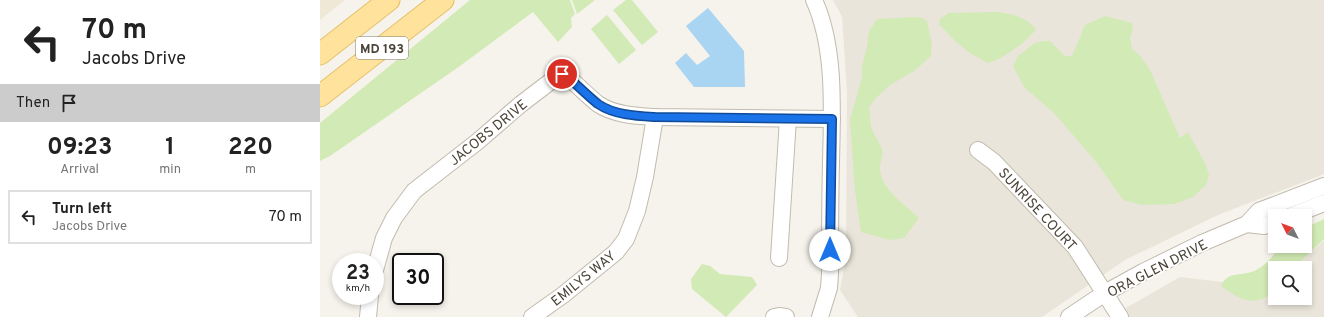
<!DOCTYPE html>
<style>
body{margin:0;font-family:Overpass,sans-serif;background:#f2f2f2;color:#222;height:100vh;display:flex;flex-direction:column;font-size:15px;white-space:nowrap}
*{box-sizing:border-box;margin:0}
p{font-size:13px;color:#767676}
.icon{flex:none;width:22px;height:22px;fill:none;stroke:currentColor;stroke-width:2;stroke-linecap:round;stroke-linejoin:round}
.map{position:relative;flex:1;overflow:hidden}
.drawer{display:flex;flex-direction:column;background:#fff;width:320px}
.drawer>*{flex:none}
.top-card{background:#fff;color:#222;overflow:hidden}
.needle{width:26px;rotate:312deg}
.tools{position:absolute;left:948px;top:209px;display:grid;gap:8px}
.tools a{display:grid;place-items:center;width:44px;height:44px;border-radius:0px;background:#fff;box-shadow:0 2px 6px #0003;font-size:20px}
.speed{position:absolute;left:12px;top:253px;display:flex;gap:8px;font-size:20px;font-weight:700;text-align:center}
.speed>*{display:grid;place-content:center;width:52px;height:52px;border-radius:50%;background:#fff;box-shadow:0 2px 6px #0003;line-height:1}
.speed small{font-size:10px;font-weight:400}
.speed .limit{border:2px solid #111;border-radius:6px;background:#fff;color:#111}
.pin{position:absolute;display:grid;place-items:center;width:34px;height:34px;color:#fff;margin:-17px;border:2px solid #fff;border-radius:50%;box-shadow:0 1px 4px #0007}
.me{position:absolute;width:44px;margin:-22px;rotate:0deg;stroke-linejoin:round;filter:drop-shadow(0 0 3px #0008)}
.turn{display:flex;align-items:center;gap:14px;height:84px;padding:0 16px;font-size:18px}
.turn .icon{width:52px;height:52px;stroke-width:2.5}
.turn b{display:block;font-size:28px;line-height:34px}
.then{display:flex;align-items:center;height:38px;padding:0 16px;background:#0003;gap:8px;font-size:15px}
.eta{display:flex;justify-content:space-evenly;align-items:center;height:68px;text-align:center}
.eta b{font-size:24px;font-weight:700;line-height:28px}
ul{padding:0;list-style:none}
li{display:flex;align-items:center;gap:12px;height:54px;margin:0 8px 6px;padding:0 8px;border:2px solid #e0e0e0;border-radius:0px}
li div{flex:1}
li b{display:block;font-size:15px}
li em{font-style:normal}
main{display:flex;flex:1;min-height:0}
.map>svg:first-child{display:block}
.residential{fill:#eae5da}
.education{fill:#efe8d6}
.green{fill:#d2eab5}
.water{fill:#a9d4f2}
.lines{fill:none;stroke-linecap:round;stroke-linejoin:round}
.minor-casing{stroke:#c2bbae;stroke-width:18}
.major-casing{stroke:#e6c16a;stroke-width:23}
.minor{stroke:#fff;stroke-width:16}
.major{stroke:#ffe39c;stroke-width:21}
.route-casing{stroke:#114b97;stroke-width:10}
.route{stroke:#1a73e8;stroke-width:7}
.labels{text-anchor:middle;stroke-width:3.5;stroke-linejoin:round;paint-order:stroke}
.shield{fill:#fff;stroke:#817c74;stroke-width:1}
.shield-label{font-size:13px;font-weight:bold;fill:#4b4439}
.street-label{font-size:14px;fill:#4b4439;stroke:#fff}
</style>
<main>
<section class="drawer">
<div class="top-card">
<div class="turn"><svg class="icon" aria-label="left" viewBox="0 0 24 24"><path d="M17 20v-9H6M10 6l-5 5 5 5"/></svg><div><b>70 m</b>Jacobs Drive</div></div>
<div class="then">Then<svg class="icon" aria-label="arrive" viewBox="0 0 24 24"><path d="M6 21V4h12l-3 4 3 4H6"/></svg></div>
</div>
<div class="eta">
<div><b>09:23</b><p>Arrival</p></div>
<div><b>1</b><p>min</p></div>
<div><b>220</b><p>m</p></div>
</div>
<ul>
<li><svg class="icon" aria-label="left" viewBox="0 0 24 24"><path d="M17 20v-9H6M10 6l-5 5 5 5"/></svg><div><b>Turn left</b><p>Jacobs Drive</p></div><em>70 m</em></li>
</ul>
</section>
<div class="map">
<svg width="1004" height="317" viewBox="0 0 1004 317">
<rect width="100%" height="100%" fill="#f6f3ec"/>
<!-- residential -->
<g class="residential">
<path d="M513,0h491v174l-106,41 -93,45 -83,57h-184l-18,-27 6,-34 1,-164 -5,-75z"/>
<path d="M1004,240v77h-214l70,-40 42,5 24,18 29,-11v9h30v-30h-11z"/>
</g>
<!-- education -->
<path class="education" d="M0,0h25l-25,20z"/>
<!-- green -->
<g class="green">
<path d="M150,0h100l5,14 -4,4 1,9 -14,15 -25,-30 -73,54 -130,90 -10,5v-38z"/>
<path d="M252,0h23l-18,14z"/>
<path d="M306,0h6l26,32 -16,13 -29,-35z"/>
<path d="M678,12c17,3 26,4 38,17 -9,13 -33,30 -48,34l-18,-10 -16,-13 -15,-16 1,-5 9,-6z"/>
<path d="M287,15l29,35 -17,14 -28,-35z"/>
<path d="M785,16l27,7 1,6 -3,9 2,11 9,8 9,13 30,68 8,-6 18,33 3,10 -3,10 -13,12 -19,7 -32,1 -19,-5 -26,-37 -43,-50 -30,-26 -11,-21 5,-10 17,-13 9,-2h6l15,15h7l9,-21 2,-6 2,-4z"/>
<path d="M593,17l10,1 4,3 5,23 -1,12 -17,15 -24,14 -15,14 -6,8c1,6 1,13 2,19 2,8 8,15 11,23 2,7 -3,14 -2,21 3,22 25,34 39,48l-15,20 -14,2 -29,-8 -6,-41 -5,-71 12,-43v-11l5,-19 2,-16 8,-12z"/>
<path d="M1004,219v20l-30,29h-19v22c-20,19 -35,10 -54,-4 6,-16 23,-9 35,-16 10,-5 18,-15 25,-24h24v-18z"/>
<path d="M382,264l8,2 10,8 32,3 5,8 -31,32 -34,-28 -1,-10z"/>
</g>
<!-- water -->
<path class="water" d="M388,8l36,43 1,36h-51l-19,-24 11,-10 11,12 13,-9 -24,-30z"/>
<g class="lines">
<defs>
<g id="minor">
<path d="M494,0c22,48 18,112 17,163 -1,37 -1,74 -1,111l-1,14 -9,29"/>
<path d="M658,150l16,12 81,85 45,70"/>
<path d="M971,216l33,-13"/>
<path d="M927,224l17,2 11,-4"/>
<path d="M459,258l9,-139"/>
<path d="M55,270l9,-32 10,-20 20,-27 63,-49 44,-38 38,-29 3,-1 6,3c10,9 20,19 30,27 16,11 39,12 57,13l177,2"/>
<path d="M48,317l2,-21"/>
<path d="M212,317l31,-22 53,-43 10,-13 11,-28 8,-34 10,-60"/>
<path d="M454,317l5,-1 7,1"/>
<path d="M749,317l36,-24 38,-21 59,-29 45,-19 12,-13 65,-25"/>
</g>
<g id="major">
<path d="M0,54l69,-54"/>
<path d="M0,96l123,-96"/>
</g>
</defs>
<!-- minor casing -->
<use href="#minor" class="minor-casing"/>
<!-- major casing -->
<use href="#major" class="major-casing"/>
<!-- minor -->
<use href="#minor" class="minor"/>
<!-- major -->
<use href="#major" class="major"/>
</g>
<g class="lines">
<defs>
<path id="route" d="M242,74l6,3c10,9 20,19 30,27 16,11 39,12 57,13l177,2 -2,131"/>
</defs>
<!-- route casing -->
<use href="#route" class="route-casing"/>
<!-- route -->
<use href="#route" class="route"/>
</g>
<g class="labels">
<!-- shield labels -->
<rect class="shield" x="36" y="37" width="52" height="22" rx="3"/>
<g class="shield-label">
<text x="62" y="53">MD 193</text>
</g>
<!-- street labels -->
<g class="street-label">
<text transform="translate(168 132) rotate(-39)" y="5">JACOBS DRIVE</text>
<text transform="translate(718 209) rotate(47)" y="5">SUNRISE COURT</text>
<text transform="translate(837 268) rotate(-27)" y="5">ORA GLEN DRIVE</text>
<text transform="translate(263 278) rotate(-39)" y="5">EMILYS WAY</text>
</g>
</g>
</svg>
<div class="tools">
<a><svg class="needle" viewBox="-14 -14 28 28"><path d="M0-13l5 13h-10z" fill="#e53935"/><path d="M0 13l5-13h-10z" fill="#767676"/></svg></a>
<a><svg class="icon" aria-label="search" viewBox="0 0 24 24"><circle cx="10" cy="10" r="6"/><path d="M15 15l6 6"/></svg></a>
</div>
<div class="speed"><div>23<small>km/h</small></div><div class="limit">30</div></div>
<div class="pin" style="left:242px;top:74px;background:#d93025"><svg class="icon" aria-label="arrive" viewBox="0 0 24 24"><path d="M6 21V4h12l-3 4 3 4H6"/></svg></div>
<svg class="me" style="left:510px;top:250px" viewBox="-20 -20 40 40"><circle r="19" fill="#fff"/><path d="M0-13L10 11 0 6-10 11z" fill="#1a73e8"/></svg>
</div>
</main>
